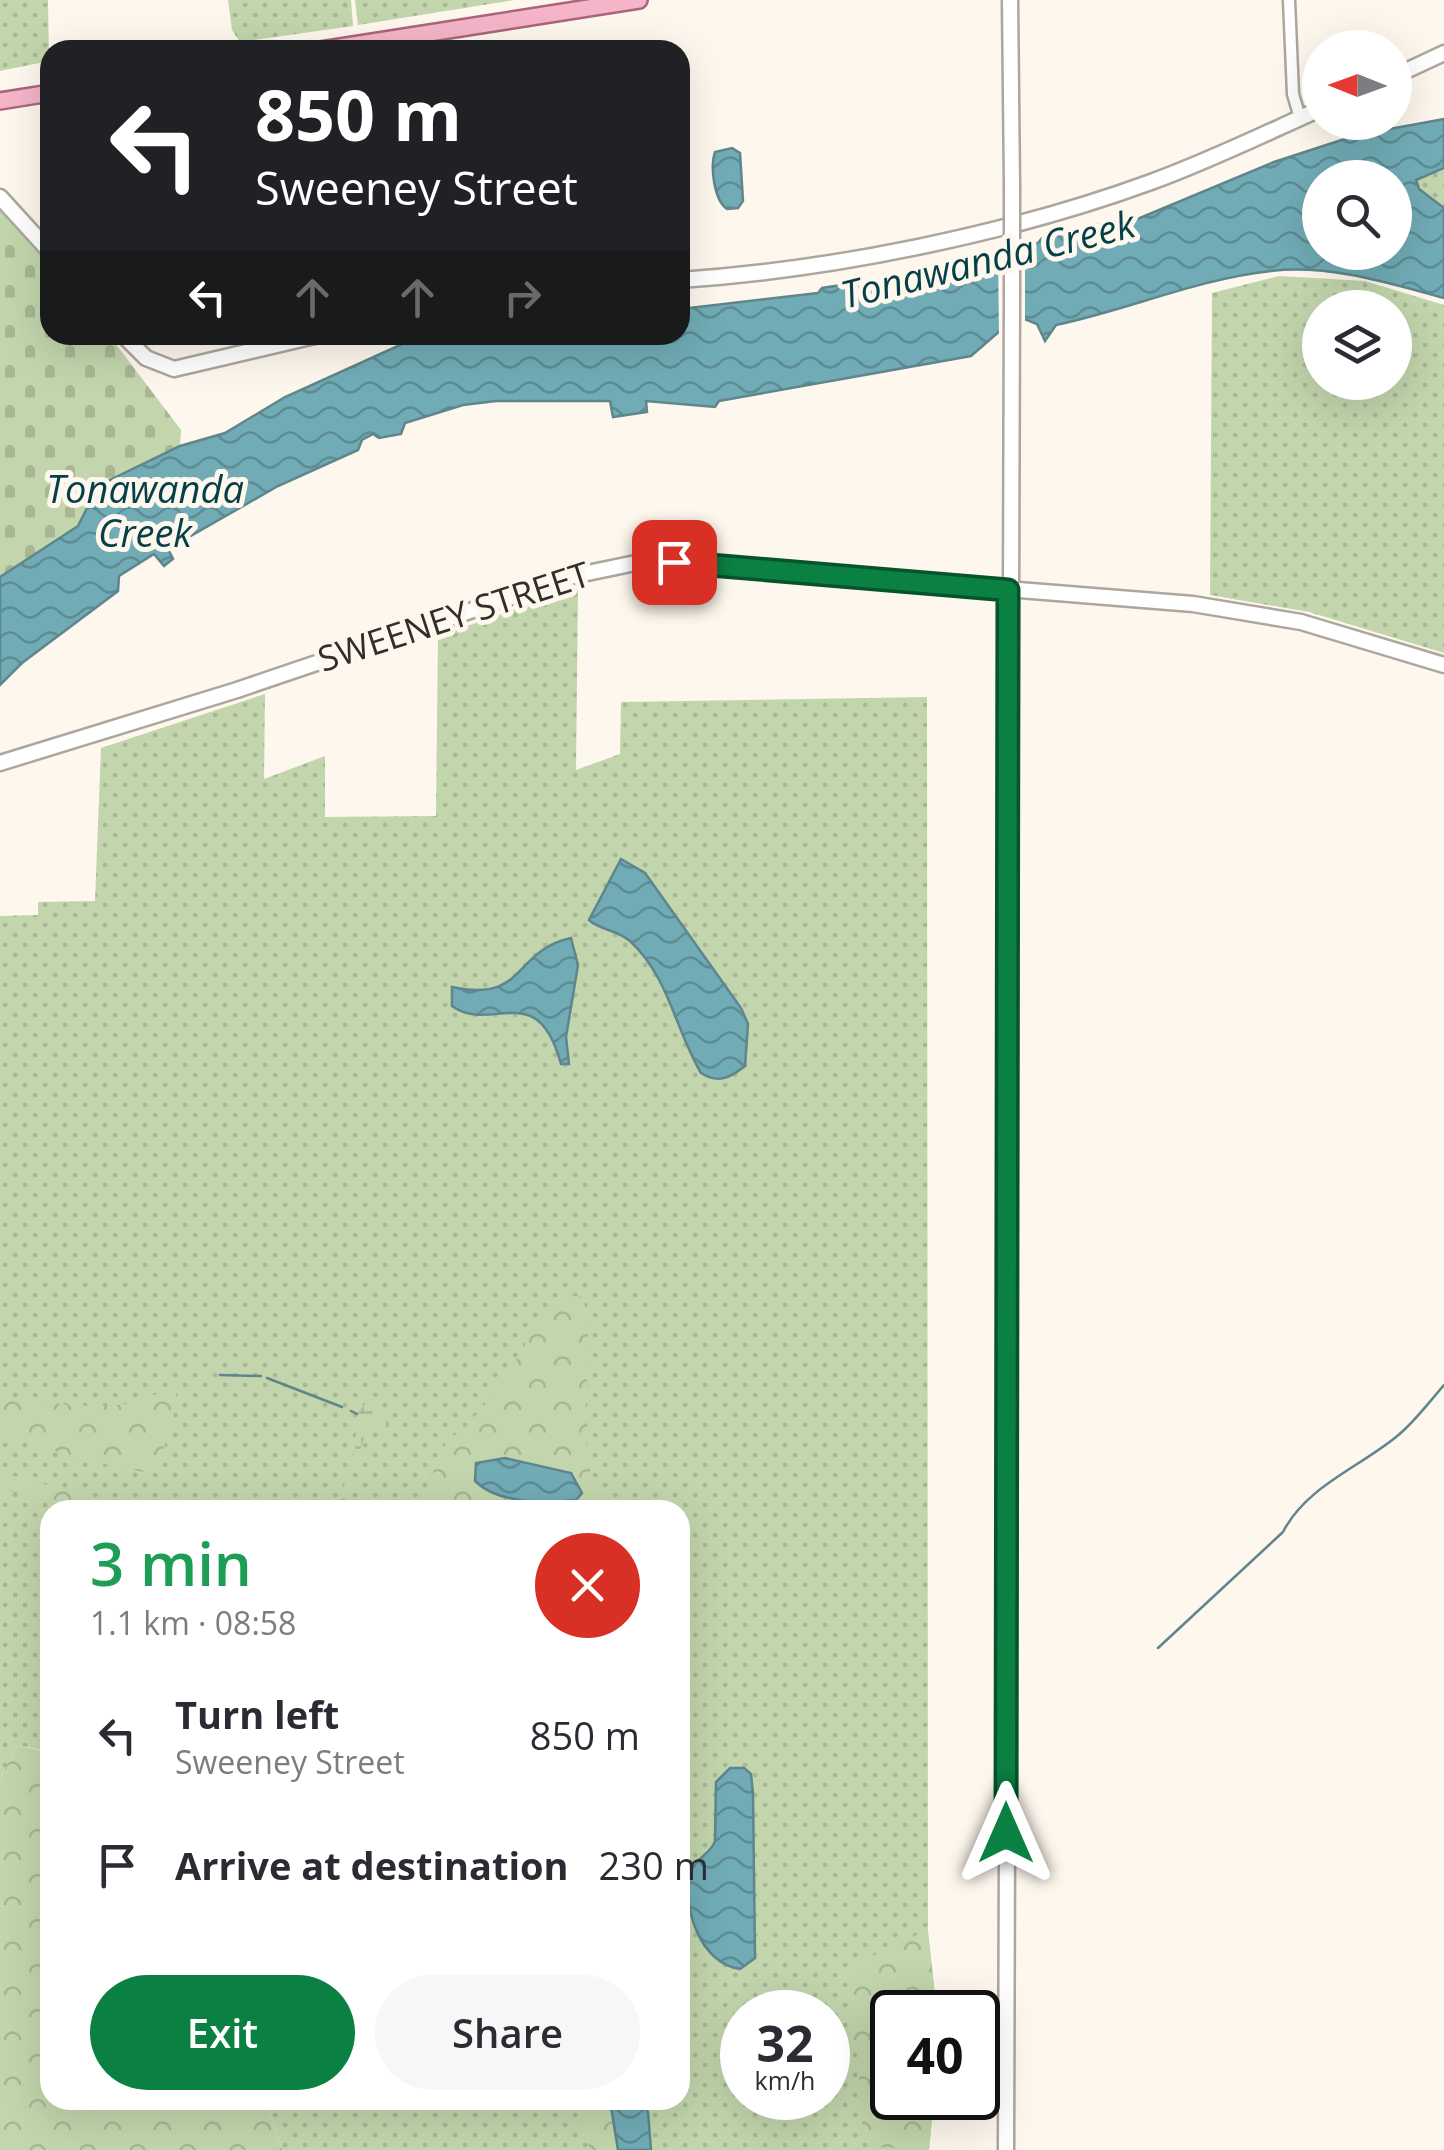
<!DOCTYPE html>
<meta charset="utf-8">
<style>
body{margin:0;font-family:"Open Sans",sans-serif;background:#f7f7f7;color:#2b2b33;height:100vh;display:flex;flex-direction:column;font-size:38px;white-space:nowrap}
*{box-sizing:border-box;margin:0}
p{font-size:32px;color:#7c7c81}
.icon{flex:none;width:55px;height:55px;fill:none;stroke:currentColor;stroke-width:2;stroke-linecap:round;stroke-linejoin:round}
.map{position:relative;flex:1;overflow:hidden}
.details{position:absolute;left:40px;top:1500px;width:650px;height:610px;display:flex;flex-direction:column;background:#fff;border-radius:30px;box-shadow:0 10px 40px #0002}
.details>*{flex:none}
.guide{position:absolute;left:40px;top:40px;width:650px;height:305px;border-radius:30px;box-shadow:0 10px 40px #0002;background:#202124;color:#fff;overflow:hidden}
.needle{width:65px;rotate:271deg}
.tools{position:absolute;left:1302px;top:30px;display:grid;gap:20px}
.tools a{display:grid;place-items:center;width:110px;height:110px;border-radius:50%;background:#fff;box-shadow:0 10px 40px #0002;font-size:50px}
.speed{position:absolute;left:720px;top:1990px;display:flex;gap:20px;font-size:50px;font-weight:700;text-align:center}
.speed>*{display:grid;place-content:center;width:130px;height:130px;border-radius:50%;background:#fff;box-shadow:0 10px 40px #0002;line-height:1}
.speed small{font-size:25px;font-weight:400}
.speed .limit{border:5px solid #111;border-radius:15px;background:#fff;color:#111}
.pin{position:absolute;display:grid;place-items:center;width:85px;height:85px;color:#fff;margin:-42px;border-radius:20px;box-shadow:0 5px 15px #0006}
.me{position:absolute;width:110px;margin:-55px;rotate:0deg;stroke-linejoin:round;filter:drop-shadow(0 0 8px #0008)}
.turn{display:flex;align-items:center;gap:35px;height:210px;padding:0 50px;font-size:45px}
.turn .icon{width:130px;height:130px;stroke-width:2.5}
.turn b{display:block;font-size:70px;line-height:85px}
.lanes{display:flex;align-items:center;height:95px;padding:0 50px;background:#0003;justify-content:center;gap:50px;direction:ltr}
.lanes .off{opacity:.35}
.round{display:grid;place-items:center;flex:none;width:105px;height:105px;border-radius:52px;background:#f7f7f7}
.summary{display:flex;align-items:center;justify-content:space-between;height:170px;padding:0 50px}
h1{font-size:60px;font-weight:600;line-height:75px;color:#1e9e55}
.cta{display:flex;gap:20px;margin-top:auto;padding:20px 50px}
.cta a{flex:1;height:115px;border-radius:60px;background:#0b8043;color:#fff;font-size:40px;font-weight:600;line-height:115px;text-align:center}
.cta a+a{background:#f7f7f7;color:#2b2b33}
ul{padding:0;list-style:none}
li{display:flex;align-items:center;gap:30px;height:130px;padding:0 50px}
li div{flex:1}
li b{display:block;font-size:38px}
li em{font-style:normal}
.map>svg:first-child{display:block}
.green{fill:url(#green-dots);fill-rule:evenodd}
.forest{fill:url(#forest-crowns)}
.wetland{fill:url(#wetland-marsh)}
.cemetery{fill:url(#cemetery-stones)}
.water{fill:url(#water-waves);stroke:#5e868c;stroke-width:2.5;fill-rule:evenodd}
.pier{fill:#fdf7ed}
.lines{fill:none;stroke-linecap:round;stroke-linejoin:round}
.stream{stroke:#5e868c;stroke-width:2.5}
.street-casing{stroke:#aca69d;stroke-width:15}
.secondary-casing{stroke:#aca69d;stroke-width:19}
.primary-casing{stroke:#aa657a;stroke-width:20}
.street{stroke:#fff;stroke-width:10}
.secondary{stroke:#fff;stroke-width:14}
.primary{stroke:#f4b5c9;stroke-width:15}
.secondary-bridge-casing{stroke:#aca69d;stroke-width:19;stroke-linecap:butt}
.secondary-bridge{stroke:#fff;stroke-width:14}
.route-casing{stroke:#07532c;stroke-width:25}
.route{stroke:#0b8043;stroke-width:18}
.labels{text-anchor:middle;stroke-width:10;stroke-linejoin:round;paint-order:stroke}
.street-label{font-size:35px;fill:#302d2a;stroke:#fdf7ed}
.water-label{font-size:38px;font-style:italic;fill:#053f47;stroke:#fdf7ed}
</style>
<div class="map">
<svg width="1444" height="2150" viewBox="0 0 1444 2150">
<defs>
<pattern id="green-dots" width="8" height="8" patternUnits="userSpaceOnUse" patternTransform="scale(2.5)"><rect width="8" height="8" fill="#c2d5ac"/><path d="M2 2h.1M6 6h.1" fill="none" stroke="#a7b794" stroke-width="1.8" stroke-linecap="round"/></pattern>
<pattern id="forest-crowns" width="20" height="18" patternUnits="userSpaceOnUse" patternTransform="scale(2.5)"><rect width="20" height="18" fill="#c2d5ac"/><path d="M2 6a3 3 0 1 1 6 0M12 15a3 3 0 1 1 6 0" fill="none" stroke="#a7b794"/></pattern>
<pattern id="wetland-marsh" width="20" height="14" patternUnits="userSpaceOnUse" patternTransform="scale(2.5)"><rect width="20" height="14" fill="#c2d5ac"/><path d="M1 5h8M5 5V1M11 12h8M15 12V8" fill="none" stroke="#a7b794"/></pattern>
<pattern id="cemetery-stones" width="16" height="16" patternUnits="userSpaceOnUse" patternTransform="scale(2.5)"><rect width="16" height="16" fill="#c2d5ac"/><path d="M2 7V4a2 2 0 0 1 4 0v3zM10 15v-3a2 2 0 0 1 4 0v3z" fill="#a7b794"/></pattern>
<pattern id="water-waves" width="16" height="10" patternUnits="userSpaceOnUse" patternTransform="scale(2.5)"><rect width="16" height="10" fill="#71acb6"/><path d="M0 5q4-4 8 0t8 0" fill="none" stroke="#5d8c94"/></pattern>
</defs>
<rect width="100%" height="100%" fill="#fdf7ed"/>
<!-- green -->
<g class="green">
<path d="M0,0h48l1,61 -49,10z"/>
<path d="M228,0h123l2,26 -113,16 -8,-12z"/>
<path d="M355,0h160l-157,25z"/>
<path d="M1444,168v40l-26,-19 -2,-10z"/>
<path d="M1279,276l86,5 79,24v348l-135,-41 -99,-17 2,-302zM1320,308h75v74h-75z"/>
<path d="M578,588l-2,182 44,-16 1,-52 306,-5 1,1235 9,80h-45v86h42l-5,52h-647l-17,-50h415v-590h-630v242l-32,-7 -18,33v-862l38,-1v-13l57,-1 6,-153 164,-54 -1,85 61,-23v61l111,-1 2,-180zM742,2012h86v86h-86z"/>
</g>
<!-- forest -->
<g class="forest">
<path d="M572,1296l11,1c16,68 -16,151 23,213h-182l6,-31 17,-39 18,-12 37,-44 39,-67 17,-16z"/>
<path d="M176,1391c2,19 -13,70 -27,82l-80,-17 -69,-23v-36c33,4 98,14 129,6 18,-5 29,-11 47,-12z"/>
<path d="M15,1476l125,34h-68l-70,-21 -2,-8z"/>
<path d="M18,1745l32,8v347h215l17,50h-282v-372z"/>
<path d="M921,1931l7,1 9,80h-45v86h42l-5,52 -49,-3 -16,-12 -6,-39 2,-34 -12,-27 1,-62c21,-24 50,-21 72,-42z"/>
<path d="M589,2100h21l8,50h-28l-9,-30 2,-15z"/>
</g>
<!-- wetland -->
<path class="wetland" d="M372,1395l6,3 1,15 14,14 -19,1 -10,10 -21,69 -2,-11 14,-47 2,-35z"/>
<!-- cemetery -->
<path class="cemetery" d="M0,207l50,57v71h59l72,95 -1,16 -89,54 -13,26 -78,51z"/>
<!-- water -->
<g class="water">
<path d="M1444,119v49l-28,12 3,9 25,19v90c-55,-15 -115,-34 -173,-27 -74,8 -143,39 -215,54l-11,16 -8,-17 -20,-8 -46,40 -252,45 -4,6 -69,-6 1,11 -34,5 -3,-16h-114l-33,4 -58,18 -4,11 -22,4 -6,-4 -11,6 -4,10 -80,36 -110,63 5,10 -9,7 -10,-12 -35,22 -1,15 -96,72 -22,22v-108l78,-51 13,-26 19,-20 70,-34 45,-13 60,-36 137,-62h258v-26l138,-16 4,-5 112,-17 104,-28 4,-5 75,-18 6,5 151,-63 83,-27zM1320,178h75v74h-75z"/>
<path d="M732,148l8,5 3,48 -5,7 -11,1c-13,-9 -17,-42 -12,-57z"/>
<path d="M621,859l24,14 96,135 7,16 -3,42c-15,12 -27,18 -44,7 -26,-44 -32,-96 -71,-132 -13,-11 -30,-11 -41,-21z"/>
<path d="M571,938l7,27 -12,72 3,27h-8c-24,-88 -69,-29 -109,-58v-19c75,16 60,-36 119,-49z"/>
<path d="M505,1458l66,15 11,20 -6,7c-30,3 -78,4 -101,-19l1,-18z"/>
<path d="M744,1768l7,6 2,19 2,165 -15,11c-39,-5 -59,-61 -49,-97 5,-15 20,-18 24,-31l1,-59 14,-14z"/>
<path d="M610,2100h29l9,12 3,38h-33z"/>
</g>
<!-- pier -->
<path class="pier" d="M1025,242v82l-7,-2 -19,16 -1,-89z"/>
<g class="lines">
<!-- stream -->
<g class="stream">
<path d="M220,1375l41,1"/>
<path d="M267,1378l75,29"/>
<path d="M351,1411l6,3"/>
<path d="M342,1510l1,-3"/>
<path d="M1158,1648l125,-116c23,-45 75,-64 113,-95 18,-14 33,-35 48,-52"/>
</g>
<defs>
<path id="street" d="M1289,0l4,94 7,24"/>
<g id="secondary">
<path d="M1010,0l2,186"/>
<path d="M1395,76l49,-23"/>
<path d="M0,197l50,55"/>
<path d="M680,280c151,-10 329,-46 471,-98 58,-21 113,-48 169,-73"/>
<path d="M123,335l23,23 28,11 145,-34"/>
<path d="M0,763l237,-73 336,-114 77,-16 543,44 108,18 143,43"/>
<path d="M1006,2150l6,-1859"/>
</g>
<g id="primary">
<path d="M321,50l318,-50"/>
<path d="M0,101l50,-8"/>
</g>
</defs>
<!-- street casing -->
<use href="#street" class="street-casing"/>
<!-- secondary casing -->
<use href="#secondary" class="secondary-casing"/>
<!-- primary casing -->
<use href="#primary" class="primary-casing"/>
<!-- street -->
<use href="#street" class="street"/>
<!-- secondary -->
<use href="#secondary" class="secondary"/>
<!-- primary -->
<use href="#primary" class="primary"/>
<defs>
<path id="secondary-bridge" d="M1012,291v-105"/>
</defs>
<!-- secondary-bridge casing -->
<use href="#secondary-bridge" class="secondary-bridge-casing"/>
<!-- secondary-bridge -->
<use href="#secondary-bridge" class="secondary-bridge"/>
</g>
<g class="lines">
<defs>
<path id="route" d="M674,562l334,28 -2,1243"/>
</defs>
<!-- route casing -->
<use href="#route" class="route-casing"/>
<!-- route -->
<use href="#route" class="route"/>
</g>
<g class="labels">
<!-- street labels -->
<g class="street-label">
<text transform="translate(454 617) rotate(-18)" y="12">SWEENEY STREET</text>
</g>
<!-- water labels -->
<g class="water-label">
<text transform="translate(988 260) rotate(-14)" y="13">Tonawanda Creek</text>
<text x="145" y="503">Tonawanda<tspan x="145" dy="44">Creek</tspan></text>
</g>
</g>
</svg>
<div class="tools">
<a><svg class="needle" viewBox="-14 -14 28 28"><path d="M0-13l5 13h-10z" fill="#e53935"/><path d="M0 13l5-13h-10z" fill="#7c7c81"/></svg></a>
<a><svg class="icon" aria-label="search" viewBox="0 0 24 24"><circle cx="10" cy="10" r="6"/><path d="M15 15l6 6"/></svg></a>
<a><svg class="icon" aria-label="layers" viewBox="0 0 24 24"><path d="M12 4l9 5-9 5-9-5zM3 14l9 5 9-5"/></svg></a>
</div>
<div class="speed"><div>32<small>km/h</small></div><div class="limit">40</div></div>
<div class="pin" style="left:674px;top:562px;background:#d93025"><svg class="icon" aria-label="arrive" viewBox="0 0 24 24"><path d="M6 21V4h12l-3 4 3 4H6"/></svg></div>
<svg class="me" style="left:1006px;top:1833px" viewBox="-20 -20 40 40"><path d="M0-17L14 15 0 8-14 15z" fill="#0b8043" stroke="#fff" stroke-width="4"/></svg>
<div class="guide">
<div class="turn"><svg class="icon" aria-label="left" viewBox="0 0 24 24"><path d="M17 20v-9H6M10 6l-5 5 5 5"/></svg><div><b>850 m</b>Sweeney Street</div></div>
<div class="lanes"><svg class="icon" aria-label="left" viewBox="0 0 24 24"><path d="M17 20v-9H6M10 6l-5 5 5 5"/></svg><svg class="icon off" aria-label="ahead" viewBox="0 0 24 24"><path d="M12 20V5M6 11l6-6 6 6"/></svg><svg class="icon off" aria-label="ahead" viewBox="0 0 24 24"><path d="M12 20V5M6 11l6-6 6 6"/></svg><svg class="icon off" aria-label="right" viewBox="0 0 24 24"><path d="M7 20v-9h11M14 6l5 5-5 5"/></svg></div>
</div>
<section class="details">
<div class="summary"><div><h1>3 min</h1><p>1.1 km · 08:58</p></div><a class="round" style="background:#d93025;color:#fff"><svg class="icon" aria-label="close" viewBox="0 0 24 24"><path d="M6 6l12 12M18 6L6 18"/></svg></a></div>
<ul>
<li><svg class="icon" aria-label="left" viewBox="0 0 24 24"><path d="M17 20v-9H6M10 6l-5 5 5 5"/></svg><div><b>Turn left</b><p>Sweeney Street</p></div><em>850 m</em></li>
<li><svg class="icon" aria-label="arrive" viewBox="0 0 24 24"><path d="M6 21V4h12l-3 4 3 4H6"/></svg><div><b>Arrive at destination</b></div><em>230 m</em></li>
</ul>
<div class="cta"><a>Exit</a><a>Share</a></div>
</section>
</div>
